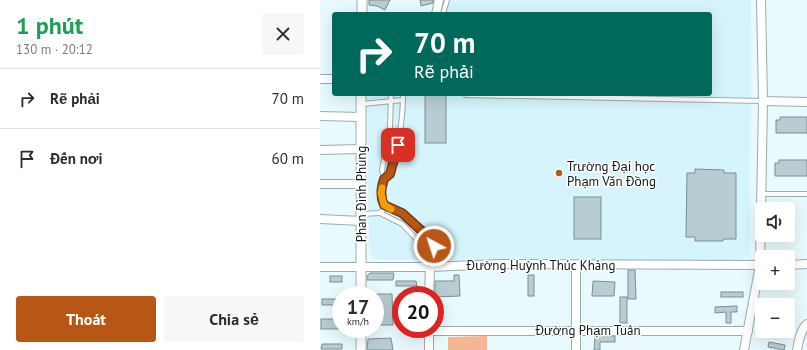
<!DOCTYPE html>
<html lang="vi">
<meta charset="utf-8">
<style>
body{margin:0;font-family:"PT Sans",sans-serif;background:#f7f7f7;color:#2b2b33;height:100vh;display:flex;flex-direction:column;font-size:15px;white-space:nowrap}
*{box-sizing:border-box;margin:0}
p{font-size:13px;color:#7c7c81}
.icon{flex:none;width:22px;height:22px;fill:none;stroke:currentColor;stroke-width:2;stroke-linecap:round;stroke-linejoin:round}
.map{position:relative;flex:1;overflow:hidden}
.details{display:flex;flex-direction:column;background:#fff;width:320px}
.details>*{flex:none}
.top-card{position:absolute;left:12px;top:12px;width:380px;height:84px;border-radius:4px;box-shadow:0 4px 16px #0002;background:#00695c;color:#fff;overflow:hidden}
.buttons{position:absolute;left:435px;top:202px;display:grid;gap:8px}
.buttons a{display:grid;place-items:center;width:40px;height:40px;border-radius:4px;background:#fff;box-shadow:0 4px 16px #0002;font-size:20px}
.speed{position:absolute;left:12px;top:286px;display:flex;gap:8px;font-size:20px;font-weight:700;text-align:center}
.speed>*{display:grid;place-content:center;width:52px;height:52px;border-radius:50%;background:#fff;box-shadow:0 4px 16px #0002;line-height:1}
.speed small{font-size:10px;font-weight:400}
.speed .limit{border:6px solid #d22;background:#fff;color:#111}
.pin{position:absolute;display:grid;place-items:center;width:34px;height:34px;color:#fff;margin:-17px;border-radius:8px;box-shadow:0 2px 6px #0006}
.me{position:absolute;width:44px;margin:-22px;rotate:320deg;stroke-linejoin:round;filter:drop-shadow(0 0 3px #0008)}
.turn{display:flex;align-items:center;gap:14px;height:84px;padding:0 16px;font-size:18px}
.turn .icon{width:52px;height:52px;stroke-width:2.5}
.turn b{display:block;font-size:28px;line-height:34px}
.round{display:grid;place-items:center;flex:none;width:42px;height:42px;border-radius:4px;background:#f7f7f7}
.headline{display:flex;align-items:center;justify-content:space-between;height:68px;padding:0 16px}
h1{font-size:24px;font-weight:600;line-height:30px;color:#1e9e55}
.button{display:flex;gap:8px;margin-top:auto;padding:8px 16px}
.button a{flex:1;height:46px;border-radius:4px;background:#b85715;color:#fff;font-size:16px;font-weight:600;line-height:46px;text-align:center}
.button a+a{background:#f7f7f7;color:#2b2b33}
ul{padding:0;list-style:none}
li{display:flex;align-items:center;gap:12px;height:60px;padding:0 16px;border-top:1px solid #e1e1e2}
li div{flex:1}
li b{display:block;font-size:15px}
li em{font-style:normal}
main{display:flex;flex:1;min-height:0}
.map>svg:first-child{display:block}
.built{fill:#d5f4fb}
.green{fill:#f8b593}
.building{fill:#b8cdd2;stroke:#7a8e93}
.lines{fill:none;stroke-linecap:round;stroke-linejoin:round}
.service-casing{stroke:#99adb2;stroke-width:6}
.minor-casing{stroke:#99adb2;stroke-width:10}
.tertiary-casing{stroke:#99adb2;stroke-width:11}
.service{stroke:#fff;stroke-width:4}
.minor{stroke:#fff;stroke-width:8}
.tertiary{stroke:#fff;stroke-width:9}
.route-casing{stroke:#78390e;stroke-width:10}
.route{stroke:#b85715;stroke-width:7}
.slow{stroke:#f59e0b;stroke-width:7}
.poi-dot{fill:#b85715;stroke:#fff;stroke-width:1.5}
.labels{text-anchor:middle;stroke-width:3;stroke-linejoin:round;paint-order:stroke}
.poi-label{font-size:13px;fill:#0e1517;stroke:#fff;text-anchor:start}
.street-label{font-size:13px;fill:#0e1517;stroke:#fff}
</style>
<main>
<section class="details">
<div class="headline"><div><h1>1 phút</h1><p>130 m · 20:12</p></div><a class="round"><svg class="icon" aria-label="close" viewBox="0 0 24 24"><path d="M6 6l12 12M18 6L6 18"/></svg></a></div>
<ul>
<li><svg class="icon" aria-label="right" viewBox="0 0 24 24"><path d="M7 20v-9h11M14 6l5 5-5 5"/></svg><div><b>Rẽ phải</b></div><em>70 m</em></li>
<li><svg class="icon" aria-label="arrive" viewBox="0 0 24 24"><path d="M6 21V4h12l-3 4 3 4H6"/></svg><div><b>Đến nơi</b></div><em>60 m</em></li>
</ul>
<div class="button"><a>Thoát</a><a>Chia sẻ</a></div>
</section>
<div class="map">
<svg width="487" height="350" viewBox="0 0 487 350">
<rect width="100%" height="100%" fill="#e9fafe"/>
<!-- built -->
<path class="built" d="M119,0h312l-1,253 -8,7h-365l-8,-7 -2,-159h343v-80h-274z"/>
<!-- green -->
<path class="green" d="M167,336v14h-39v-13z"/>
<!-- building -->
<g class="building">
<path d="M49,0h21l-5,10 -8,-4 -8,-1z"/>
<path d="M100,0h13v3l-12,3z"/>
<rect x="105" y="94" width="21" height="49"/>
<path d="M460,117h27v16h-31v-13h4z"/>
<path d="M459,160h28v16h-32v-13h4z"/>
<path d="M375,169l29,1v3h12v66h-13v2h-28v-4h-9l1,-64h8z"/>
<rect x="254" y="197" width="27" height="42"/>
<path d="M308,270h7l1,29h-8z"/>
<path d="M50,273h24l-1,7h-26v-4z"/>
<path d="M134,275h5l1,21 -25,1v-16h19z"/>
<rect x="208" y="275" width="6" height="21"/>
<rect x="10" y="276" width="12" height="6"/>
<path d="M76,281h20l1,5h-21z"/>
<path d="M273,281l22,1 -1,14h-22z"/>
<rect x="401" y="292" width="22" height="5"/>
<path d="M55,294h17l1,31h-18z"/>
<rect x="300" y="297" width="7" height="26"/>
<rect x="2" y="299" width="19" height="6"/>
<path d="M417,306v6h-6v11h-5v-11l-11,1v-6z"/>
<rect x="1" y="319" width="20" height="10"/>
<path d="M275,336h20v6h-15v8h-6z"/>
<path d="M71,338l2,12h-26l1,-11z"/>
<path d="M449,342l16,3 -1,5 -16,-3z"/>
<path d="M2,344h20v5h-21z"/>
</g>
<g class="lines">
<defs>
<g id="service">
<path d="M123,14l4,-14"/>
<path d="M146,95l297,6"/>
<path d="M42,104l41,-4"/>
<path d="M64,179l4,-2 2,-3c8,-29 13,-50 13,-80"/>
<path d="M441,194h46"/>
<path d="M60,213l22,11 21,22 4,2h6l1,-2 -1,-5 -30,-28 -19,-8"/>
<path d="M41,214l19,-1 3,-3 1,-5 -3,-12 3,-14 -2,-9 8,-42 1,-34"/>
</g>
<g id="minor">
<path d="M116,14l3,-14"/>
<path d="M0,79h14"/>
<path d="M443,101l44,1"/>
<path d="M0,116l41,1"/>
<path d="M0,150l41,-1"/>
<path d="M0,184h41"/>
<path d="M0,219l41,2"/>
<path d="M468,265l19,-1"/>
<path d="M0,267h110l68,-3 264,1"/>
<path d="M109,295l1,-28"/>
<path d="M109,331h319"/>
<path d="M109,350v-21"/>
<path d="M256,350v-85"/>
<path d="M424,350l16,-85 3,-164 -2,-101"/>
<path d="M477,350c2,-9 3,-20 10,-26"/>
</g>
<g id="tertiary">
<path d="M42,0v14"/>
<path d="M41,295v-201"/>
<path d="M41,329v21"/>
</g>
</defs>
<!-- service casing -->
<use href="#service" class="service-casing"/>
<!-- minor casing -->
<use href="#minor" class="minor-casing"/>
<!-- tertiary casing -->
<use href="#tertiary" class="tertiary-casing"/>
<!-- service -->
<use href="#service" class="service"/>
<!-- minor -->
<use href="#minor" class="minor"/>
<!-- tertiary -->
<use href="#tertiary" class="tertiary"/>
</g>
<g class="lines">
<defs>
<path id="route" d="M78,145l-8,29 -6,5c-3,10 -4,17 0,26l18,8 31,28 1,5"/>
</defs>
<!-- route casing -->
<use href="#route" class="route-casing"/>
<!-- route -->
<use href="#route" class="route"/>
<!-- slow -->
<path class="slow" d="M62,188l-1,5 3,12 7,4"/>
</g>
<!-- markers -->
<circle class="poi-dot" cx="239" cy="173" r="4"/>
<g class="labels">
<!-- poi labels -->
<g class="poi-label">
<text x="247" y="171">Trường Đại học<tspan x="247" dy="15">Phạm Văn Đồng</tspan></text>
</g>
<!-- street labels -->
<g class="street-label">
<text transform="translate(41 194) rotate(-90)" y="5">Phan Đình Phùng</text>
<text x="221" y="270">Đường Huỳnh Thúc Kháng</text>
<text x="268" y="335">Đường Phạm Tuân</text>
</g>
</g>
</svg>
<div class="buttons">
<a><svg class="icon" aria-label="sound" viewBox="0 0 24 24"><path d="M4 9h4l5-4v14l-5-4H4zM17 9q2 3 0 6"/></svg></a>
<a>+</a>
<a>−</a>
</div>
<div class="speed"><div>17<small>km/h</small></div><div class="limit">20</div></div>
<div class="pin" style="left:78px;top:145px;background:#d93025"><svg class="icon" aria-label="arrive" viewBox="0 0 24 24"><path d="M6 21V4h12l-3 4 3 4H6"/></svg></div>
<svg class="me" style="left:114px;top:246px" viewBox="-20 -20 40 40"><circle r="17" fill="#b85715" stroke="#fff" stroke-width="3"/><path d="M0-11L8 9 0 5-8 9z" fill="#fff"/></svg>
<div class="top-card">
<div class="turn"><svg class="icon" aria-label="right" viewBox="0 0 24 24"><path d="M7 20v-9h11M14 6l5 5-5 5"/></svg><div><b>70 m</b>Rẽ phải</div></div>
</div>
</div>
</main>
